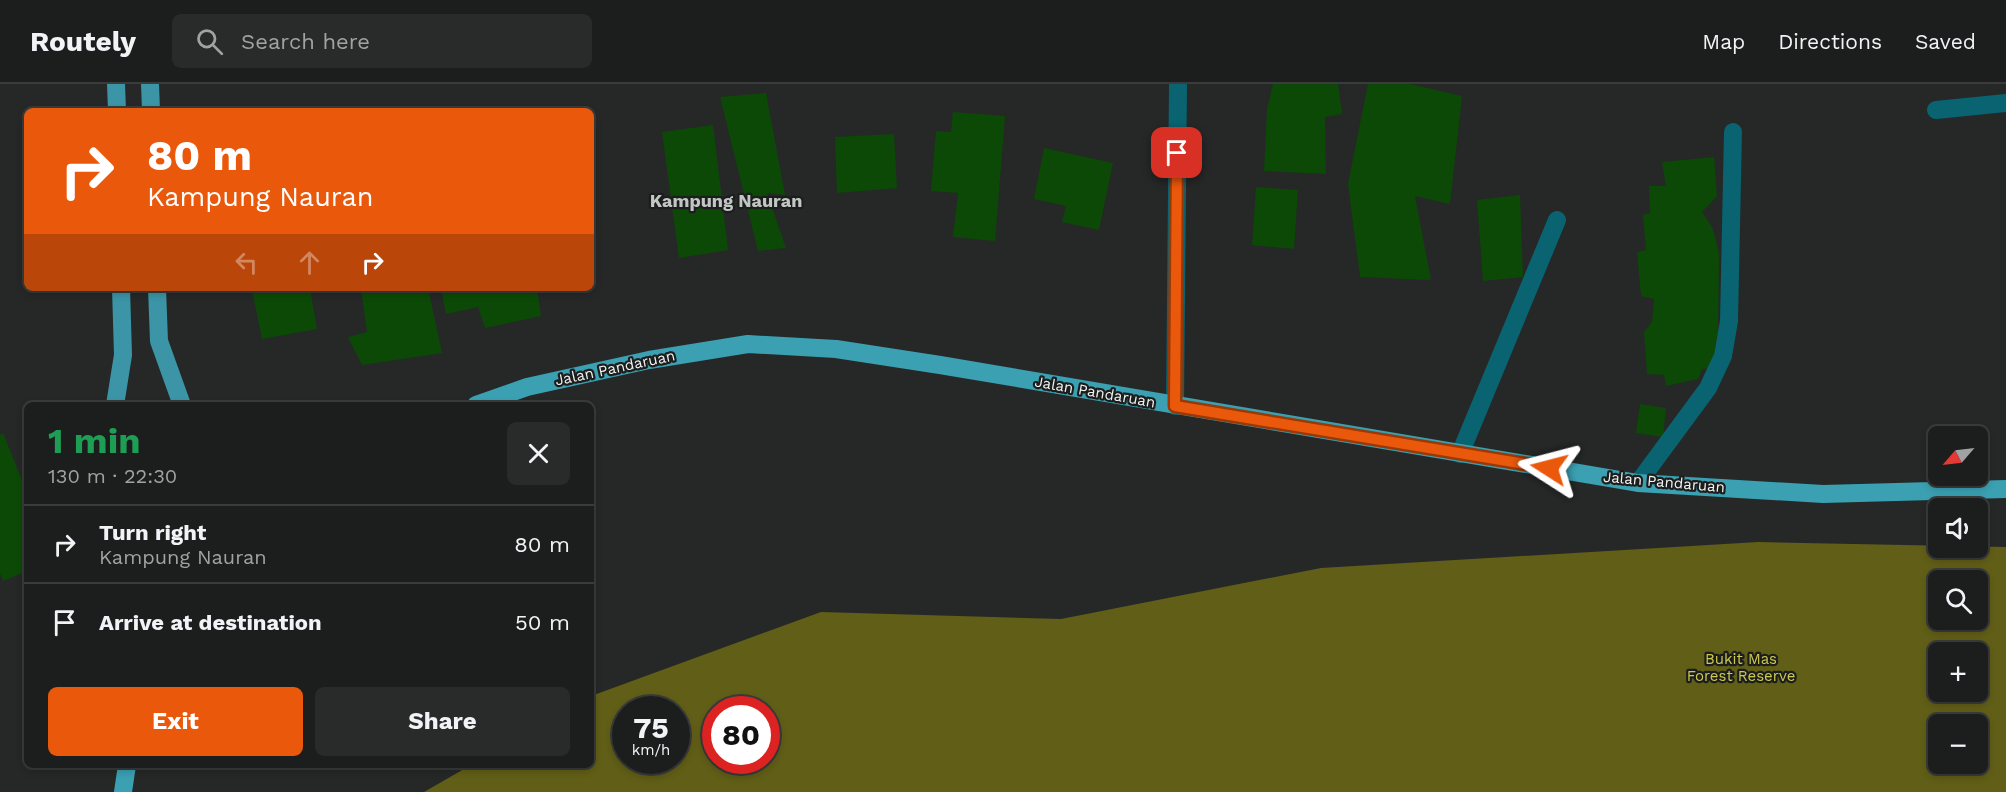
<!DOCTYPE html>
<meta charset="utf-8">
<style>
body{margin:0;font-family:"Work Sans",sans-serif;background:#292b2a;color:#f1f3f6;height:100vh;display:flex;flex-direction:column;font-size:22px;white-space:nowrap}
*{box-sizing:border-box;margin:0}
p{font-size:20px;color:#a0a2a4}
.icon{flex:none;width:33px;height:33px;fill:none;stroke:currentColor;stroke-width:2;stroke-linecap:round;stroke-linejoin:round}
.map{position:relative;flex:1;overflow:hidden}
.details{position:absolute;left:24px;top:318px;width:570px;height:366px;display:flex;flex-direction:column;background:#1c1e1d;border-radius:9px;box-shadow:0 3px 9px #0003,0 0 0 2px #3a3c3b}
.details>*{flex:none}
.guide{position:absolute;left:24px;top:24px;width:570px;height:183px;border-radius:9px;box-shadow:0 3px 9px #0003,0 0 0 2px #3a3c3b;background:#ea580c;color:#fff;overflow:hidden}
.needle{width:39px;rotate:242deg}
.tools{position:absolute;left:1928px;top:342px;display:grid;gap:12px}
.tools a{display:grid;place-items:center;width:60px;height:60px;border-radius:9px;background:#1c1e1d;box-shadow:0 3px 9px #0003,0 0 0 2px #3a3c3b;font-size:30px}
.speed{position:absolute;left:612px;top:612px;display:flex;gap:12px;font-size:30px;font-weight:700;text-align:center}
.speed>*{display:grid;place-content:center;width:78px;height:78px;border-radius:50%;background:#1c1e1d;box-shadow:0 3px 9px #0003,0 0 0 2px #3a3c3b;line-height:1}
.speed small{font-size:15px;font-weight:400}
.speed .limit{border:9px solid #d22;background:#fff;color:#111}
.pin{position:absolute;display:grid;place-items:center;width:51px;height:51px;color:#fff;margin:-26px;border-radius:12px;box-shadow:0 3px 9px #0006}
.me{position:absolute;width:66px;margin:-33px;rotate:279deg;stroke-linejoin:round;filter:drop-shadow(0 0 4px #0008)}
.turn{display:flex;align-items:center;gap:21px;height:126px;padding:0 24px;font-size:27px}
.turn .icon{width:78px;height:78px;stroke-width:2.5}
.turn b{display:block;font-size:42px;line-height:51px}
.lanes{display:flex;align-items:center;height:57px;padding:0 24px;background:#0003;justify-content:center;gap:30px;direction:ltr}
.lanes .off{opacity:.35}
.round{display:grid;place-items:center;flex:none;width:63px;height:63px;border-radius:9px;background:#292b2a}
.summary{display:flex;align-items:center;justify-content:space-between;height:102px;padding:0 24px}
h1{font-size:36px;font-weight:700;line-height:45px;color:#1e9e55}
.button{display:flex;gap:12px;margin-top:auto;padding:12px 24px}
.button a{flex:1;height:69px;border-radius:9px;background:#ea580c;color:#fff;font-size:24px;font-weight:700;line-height:69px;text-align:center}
.button a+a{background:#292b2a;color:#f1f3f6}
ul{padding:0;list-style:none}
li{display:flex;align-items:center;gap:18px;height:78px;padding:0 24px;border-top:2px solid #3a3c3b}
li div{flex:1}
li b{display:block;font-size:22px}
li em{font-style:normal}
header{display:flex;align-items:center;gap:36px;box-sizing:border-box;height:84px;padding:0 30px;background:#1c1e1d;border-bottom:2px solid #3a3c3b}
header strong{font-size:28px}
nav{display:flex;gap:33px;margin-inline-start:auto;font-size:21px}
.search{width:420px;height:54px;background:#292b2a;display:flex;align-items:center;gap:15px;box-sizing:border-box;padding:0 21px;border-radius:9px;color:#a0a2a4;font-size:22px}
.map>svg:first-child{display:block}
.forest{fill:#615e17;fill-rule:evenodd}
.building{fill:#0c4906}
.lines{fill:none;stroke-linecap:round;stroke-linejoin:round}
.minor{stroke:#096370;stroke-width:18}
.primary{stroke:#3b95a6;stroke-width:18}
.trunk{stroke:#3aa0b2;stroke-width:18}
.route-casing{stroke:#983908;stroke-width:15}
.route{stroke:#ea580c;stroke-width:10}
.labels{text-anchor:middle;stroke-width:4.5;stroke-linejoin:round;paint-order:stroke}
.street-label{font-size:15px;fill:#f1f3f2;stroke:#1b1e1d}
.park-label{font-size:15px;fill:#cec950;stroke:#1b1e1d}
.quarter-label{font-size:18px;font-weight:bold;fill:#c2c6c4;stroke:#1b1e1d}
</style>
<header>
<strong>Routely</strong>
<div class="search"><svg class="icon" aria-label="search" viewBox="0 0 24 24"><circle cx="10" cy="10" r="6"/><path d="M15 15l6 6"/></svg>Search here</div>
<nav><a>Map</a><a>Directions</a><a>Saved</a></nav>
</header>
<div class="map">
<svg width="2006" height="708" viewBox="0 0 2006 708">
<rect width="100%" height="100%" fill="#252827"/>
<!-- forest -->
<path class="forest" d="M1758,458l248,5v245h-1582l47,-27h120v-69l230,-84 240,7 260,-51zM1938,496h39v40h-39zM1938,568h39v40h-39zM626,626h50v50h-50zM716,626h50v50h-50zM1977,640v40h-39v-40z"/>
<!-- building -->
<g class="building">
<path d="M1273,0h65l4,30 -17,3 1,57 -62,-3 3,-62z"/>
<path d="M1368,0h42l52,12 -12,108 -35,-8 16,84 -71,-3 -12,-93z"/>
<path d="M766,9l19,102 -18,-2 19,55 -28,3 -38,-154z"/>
<path d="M953,28l52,4 -10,125 -42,-4 5,-44 -27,-2 5,-60 15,1z"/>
<path d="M713,41l15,125 -49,8 -17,-126z"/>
<path d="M894,50l3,54 -60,5 -2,-56z"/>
<path d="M1044,64l69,15 -14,67 -37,-8 4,-16 -32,-7z"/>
<path d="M1714,73l3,39 -15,16 11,17 6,25 -1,77 -6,37 -10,1 -4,10 -32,7 -2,-11 -17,-1 -3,-42 8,-10 2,-23 -13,-3 -4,-44 9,-2 -3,-35 7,-2 -1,-27h17l-4,-24z"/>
<path d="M1256,103l42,3 -4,59 -42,-4z"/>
<path d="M1520,111l3,82 -40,4 -6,-81z"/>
<path d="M260,204h50l7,41 -55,10 -10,-49z"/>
<path d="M361,204h67l14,65 -80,12 -14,-28 19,-5z"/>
<path d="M441,204h96l4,28 -56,12 -7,-21 -32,7z"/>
<path d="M1640,320l26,4 -3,29 -27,-4z"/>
<path d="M3,349l24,60v78l-24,10 -3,-8v-138z"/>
</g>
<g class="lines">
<!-- minor -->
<g class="minor">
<path d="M1936,26l70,-7"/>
<path d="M1175,322l3,-322"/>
<path d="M1460,370l97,-234"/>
<path d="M1638,399l70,-95 15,-32 6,-35 4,-189"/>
</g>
<!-- primary -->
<g class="primary">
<path d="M116,0l1,27"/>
<path d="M150,0l1,27"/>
<path d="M157,204l2,53 23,64"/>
<path d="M115,321l8,-50 -2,-67"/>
</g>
<!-- trunk -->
<g class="trunk">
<path d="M476,321l51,-18 122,-27 99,-16 88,5 104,16 698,118 185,11 183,-5"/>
<path d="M123,708l4,-27"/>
</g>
</g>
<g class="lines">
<defs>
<path id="route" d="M1177,69l-2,253 374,62"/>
</defs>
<!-- route casing -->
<use href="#route" class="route-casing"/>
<!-- route -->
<use href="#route" class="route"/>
</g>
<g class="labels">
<!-- street labels -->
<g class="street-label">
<text transform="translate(615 284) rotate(-12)" y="5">Jalan Pandaruan</text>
<text transform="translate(1095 308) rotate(10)" y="5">Jalan Pandaruan</text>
<text transform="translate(1664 398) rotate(5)" y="5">Jalan Pandaruan</text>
</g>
<!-- park labels -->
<g class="park-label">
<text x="1741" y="580">Bukit Mas<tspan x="1741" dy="17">Forest Reserve</tspan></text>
</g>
<!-- quarter labels -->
<g class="quarter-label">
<text x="726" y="123">Kampung Nauran</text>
</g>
</g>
</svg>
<div class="tools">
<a><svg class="needle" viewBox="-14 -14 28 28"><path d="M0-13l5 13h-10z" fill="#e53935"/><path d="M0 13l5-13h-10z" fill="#a0a2a4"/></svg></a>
<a><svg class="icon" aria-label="sound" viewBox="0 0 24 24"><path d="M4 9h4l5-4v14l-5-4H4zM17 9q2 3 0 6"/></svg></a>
<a><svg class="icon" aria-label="search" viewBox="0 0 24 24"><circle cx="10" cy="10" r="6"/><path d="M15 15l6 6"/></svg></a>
<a>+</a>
<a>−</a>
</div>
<div class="speed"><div>75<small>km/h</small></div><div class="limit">80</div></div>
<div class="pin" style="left:1177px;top:69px;background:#d93025"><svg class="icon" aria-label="arrive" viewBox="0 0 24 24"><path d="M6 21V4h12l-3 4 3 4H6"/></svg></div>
<svg class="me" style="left:1549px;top:384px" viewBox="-20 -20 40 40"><path d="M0-17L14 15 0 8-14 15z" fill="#ea580c" stroke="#fff" stroke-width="4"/></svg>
<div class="guide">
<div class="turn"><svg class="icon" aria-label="right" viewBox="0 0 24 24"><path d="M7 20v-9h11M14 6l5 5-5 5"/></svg><div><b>80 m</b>Kampung Nauran</div></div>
<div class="lanes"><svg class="icon off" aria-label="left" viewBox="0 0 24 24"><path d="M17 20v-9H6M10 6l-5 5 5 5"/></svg><svg class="icon off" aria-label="ahead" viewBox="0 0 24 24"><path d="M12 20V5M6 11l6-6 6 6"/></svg><svg class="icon" aria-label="right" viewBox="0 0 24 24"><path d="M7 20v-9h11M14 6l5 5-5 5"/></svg></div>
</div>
<section class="details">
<div class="summary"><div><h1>1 min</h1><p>130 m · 22:30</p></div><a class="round"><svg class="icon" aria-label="close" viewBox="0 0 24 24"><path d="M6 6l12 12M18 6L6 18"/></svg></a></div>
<ul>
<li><svg class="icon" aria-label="right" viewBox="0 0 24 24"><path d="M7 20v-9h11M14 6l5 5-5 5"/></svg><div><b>Turn right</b><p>Kampung Nauran</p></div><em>80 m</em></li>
<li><svg class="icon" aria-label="arrive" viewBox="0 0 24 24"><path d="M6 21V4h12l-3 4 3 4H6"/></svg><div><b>Arrive at destination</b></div><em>50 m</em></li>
</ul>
<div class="button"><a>Exit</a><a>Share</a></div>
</section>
</div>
